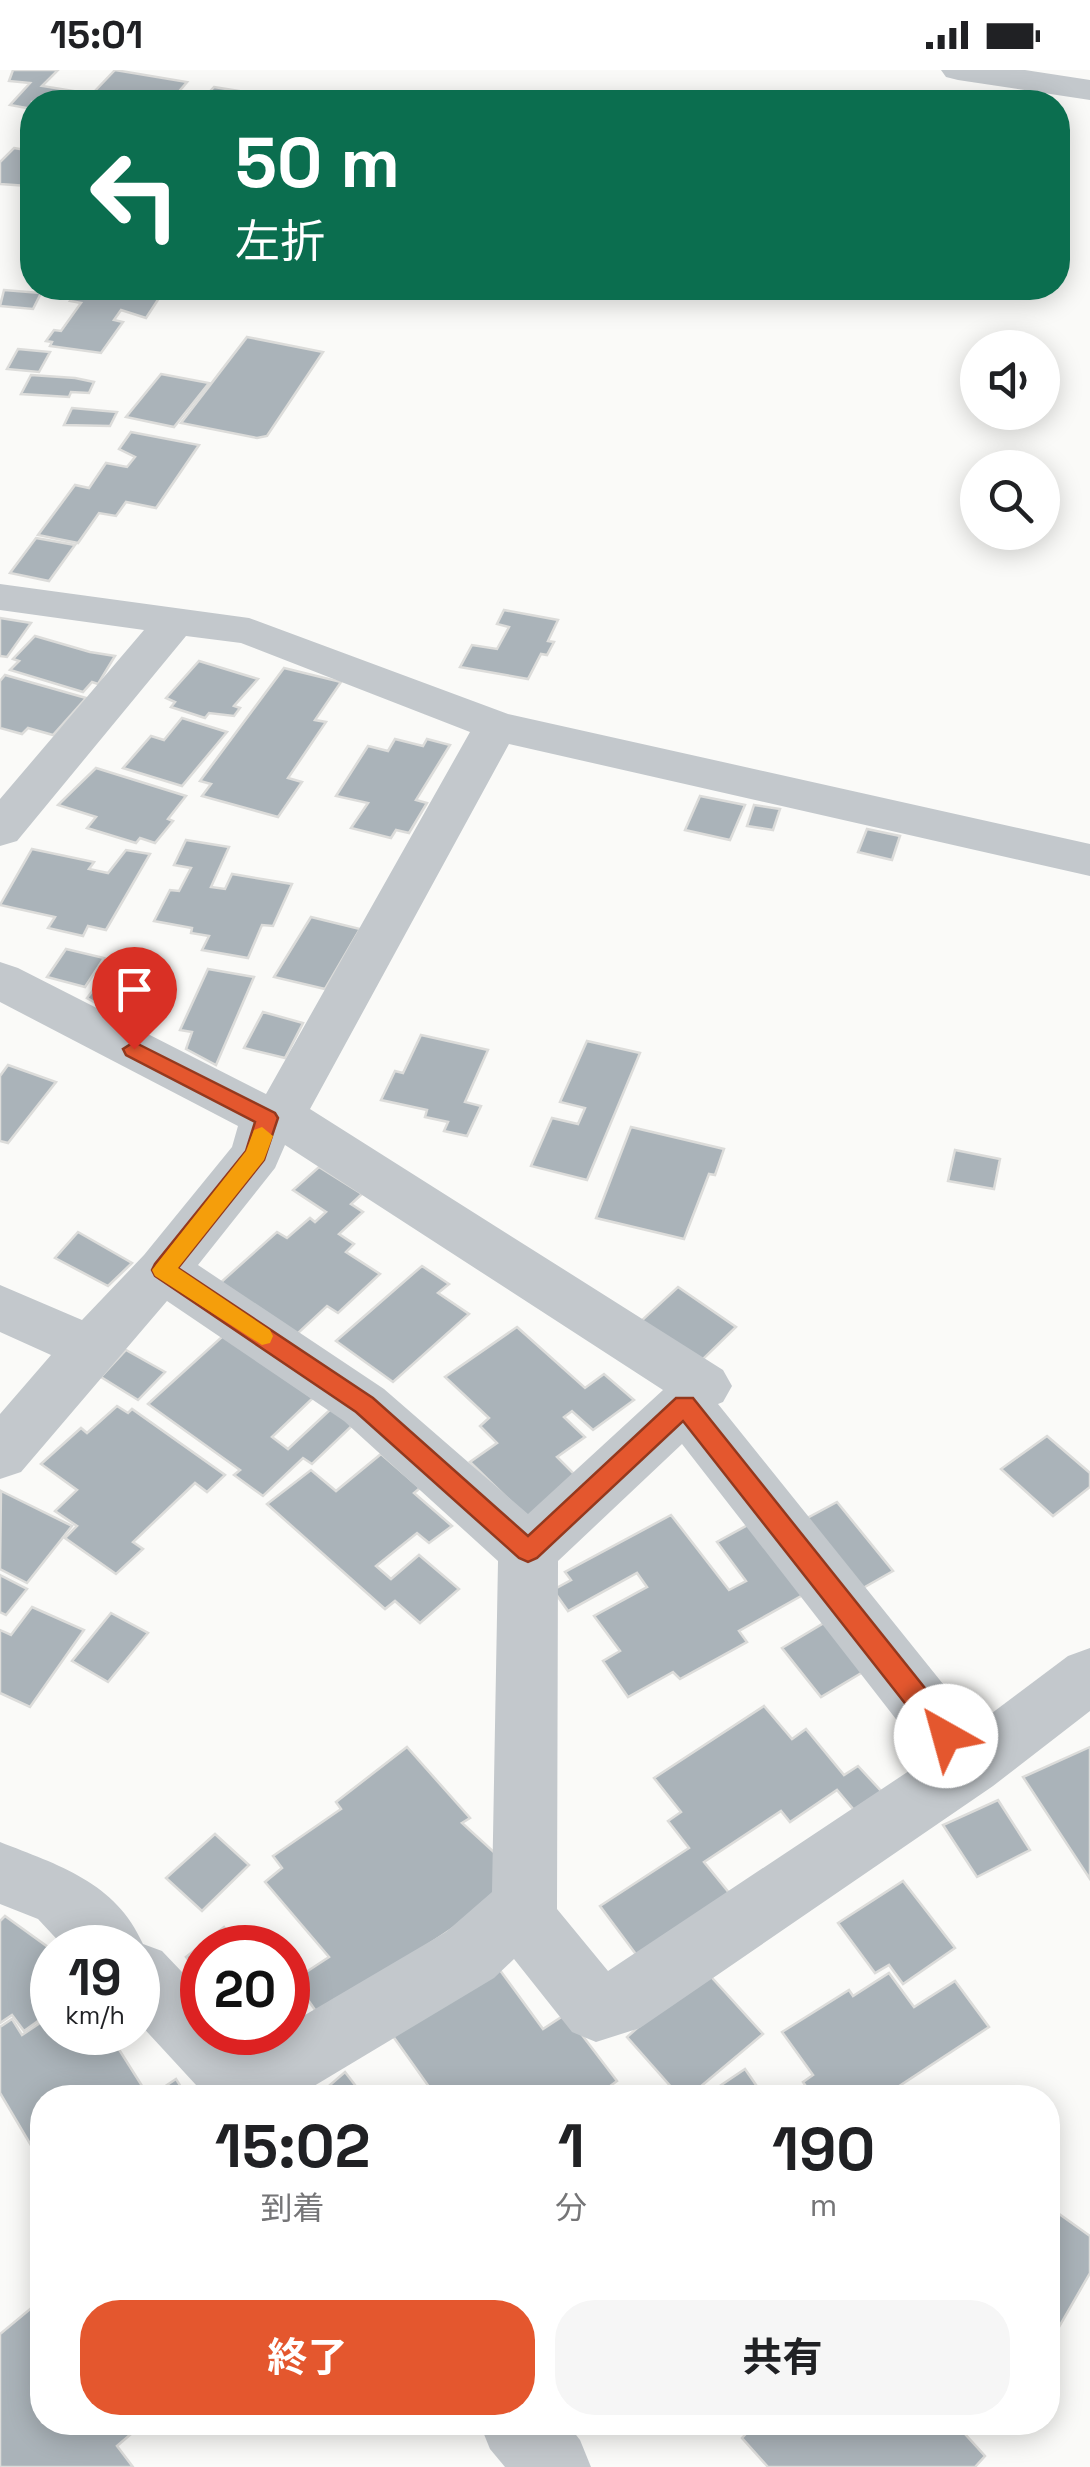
<!DOCTYPE html>
<html lang="ja">
<meta charset="utf-8">
<style>
body{margin:0;font-family:"Space Grotesk","Noto Sans JP",sans-serif;background:#f6f6f6;color:#202124;height:100vh;display:flex;flex-direction:column;font-size:38px;white-space:nowrap}
*{box-sizing:border-box;margin:0}
p{font-size:32px;color:#757577}
.icon{flex:none;width:55px;height:55px;fill:none;stroke:currentColor;stroke-width:2;stroke-linecap:round;stroke-linejoin:round}
.map{position:relative;flex:1;overflow:hidden}
.drawer{position:absolute;left:30px;top:2015px;width:1030px;height:350px;display:flex;flex-direction:column;background:#fff;border-radius:40px;box-shadow:0 5px 25px #0003}
.drawer>*{flex:none}
.banner{position:absolute;left:20px;top:20px;width:1050px;height:210px;border-radius:40px;box-shadow:0 5px 25px #0003;background:#0b6e4f;color:#fff;overflow:hidden}
.tools{position:absolute;left:960px;top:260px;display:grid;gap:20px}
.tools a{display:grid;place-items:center;width:100px;height:100px;border-radius:50%;background:#fff;box-shadow:0 5px 25px #0003;font-size:50px}
.speed{position:absolute;left:30px;top:1855px;display:flex;gap:20px;font-size:50px;font-weight:700;text-align:center}
.speed>*{display:grid;place-content:center;width:130px;height:130px;border-radius:50%;background:#fff;box-shadow:0 5px 25px #0003;line-height:1}
.speed small{font-size:25px;font-weight:400}
.speed .limit{border:15px solid #d22;background:#fff;color:#111}
.pin{position:absolute;display:grid;place-items:center;width:85px;height:85px;color:#fff;margin:-102px -42px;border-radius:50% 50% 50% 0;rotate:-45deg;box-shadow:0 0 10px #0007}
.pin .icon{rotate:45deg}
.me{position:absolute;width:110px;margin:-55px;rotate:322deg;stroke-linejoin:round;filter:drop-shadow(0 0 8px #0008)}
.turn{display:flex;align-items:center;gap:35px;height:210px;padding:0 50px;font-size:45px}
.turn .icon{width:130px;height:130px;stroke-width:2.5}
.turn b{display:block;font-size:70px;line-height:85px}
.eta{display:flex;justify-content:space-evenly;align-items:center;height:170px;text-align:center}
.eta b{font-size:60px;font-weight:700;line-height:70px}
.action{display:flex;gap:20px;margin-top:auto;padding:20px 50px}
.action a{flex:1;height:115px;border-radius:40px;background:#e4572e;color:#fff;font-size:40px;font-weight:700;line-height:115px;text-align:center}
.action a+a{background:#f6f6f6;color:#202124}
.status{display:flex;justify-content:space-between;align-items:center;height:70px;padding:0 50px;background:#fff;direction:ltr}
.status svg{height:28px;fill:currentColor}
.map>svg:first-child{display:block}
.building{fill:#aab3b9;stroke:#dcdcda;stroke-width:2.5}
.lines{fill:none;stroke-linecap:round;stroke-linejoin:round}
.minor{fill:#c3c8cc;fill-rule:evenodd}
.route{fill:#e4572e;stroke:#94391e;stroke-width:2.5}
.slow{fill:#f59e0b}
</style>
<div class="status"><b>15:01</b><svg viewBox="0 0 49 12"><path d="M0 12V9h3v3zM5 12V6h3v6zM10 12V3h3v9zM15 12V0h3v12zM26 1h20v11H26zM47 4h2v5h-2z"/></svg></div>
<div class="map">
<svg width="1090" height="2397" viewBox="0 0 1090 2397">
<rect width="100%" height="100%" fill="#fafaf8"/>
<!-- building -->
<g class="building">
<path d="M13,0h45l-16,16 50,8 23,-24 72,12 -17,20h-138v7l-22,-4 20,-22 -21,-2z"/>
<path d="M214,17l80,13h-92z"/>
<path d="M14,78l18,3v33l-4,2 -28,-2v-22z"/>
<path d="M80,218h81l4,1 -19,29 -25,-8 -7,10 9,2 -22,31 -51,-7 2,-4 -6,-1 8,-11 7,1 20,-28 -11,-2z"/>
<path d="M4,220l37,3 -8,16 -33,-3z"/>
<path d="M247,267l76,15 -56,84 -10,2 -76,-15z"/>
<path d="M18,279l32,3 -11,20 -32,-3z"/>
<path d="M161,304l48,9 -35,44 -48,-10z"/>
<path d="M31,305l44,3 19,4 -5,11 -18,-1 -2,5 -48,-3z"/>
<path d="M72,338l45,4 -7,14 -46,-1z"/>
<path d="M131,362l68,13 -43,63 -30,-6 -10,14 -17,-3 -21,30 -40,-8 37,-50 14,3 17,-25 21,4 8,-10 -16,-8z"/>
<path d="M36,468l39,7 -26,36 -39,-8z"/>
<path d="M504,540l54,10 -10,21 6,1 -7,13 -6,-1 -13,25 -68,-12 12,-22 25,4 12,-22 -12,-3z"/>
<path d="M0,548l31,5 -24,34 -7,-1z"/>
<path d="M35,566l55,16 25,4 -17,28 -6,-2 -9,10 -73,-22 9,-9 -6,-2z"/>
<path d="M199,591l59,18 -24,27 6,2 -6,8 -25,-3 -4,5 -34,-11 4,-5 -9,-4z"/>
<path d="M284,598l57,14 -26,38 11,2 -38,56 14,4 -24,35 -76,-21 9,-12 -11,-3z"/>
<path d="M5,605l81,23 -33,37 -25,-7 -6,6 -22,-6v-47z"/>
<path d="M182,648l45,14 -45,54 -59,-18 28,-32 13,4z"/>
<path d="M395,669l28,7 4,-7 23,6 -34,55 11,3 -18,30 -13,-3 -5,8 -40,-10 17,-25 -32,-7 32,-50 20,5z"/>
<path d="M96,698l90,28 -18,23 5,2 -18,22 -15,-5 -4,5 -49,-15 9,-11 -38,-12z"/>
<path d="M700,726l45,9 -15,35 -45,-10z"/>
<path d="M754,735l26,4 -7,21 -26,-4z"/>
<path d="M867,759l33,7 -8,24 -34,-8z"/>
<path d="M186,770l43,7 -18,40 14,2 7,-15 60,10 -19,42 -11,-1 -14,33 -46,-8 7,-14 -18,-3 1,-5 -38,-7 16,-31 9,1 12,-23 -17,-3z"/>
<path d="M32,779l62,13 -5,7 19,4 18,-23 24,4 -44,76 -18,-4 -5,10 -35,-8 7,-11 -55,-12z"/>
<path d="M311,847l49,12 -35,60 -51,-12z"/>
<path d="M66,879l38,9 -19,29 -38,-10z"/>
<path d="M208,899l46,8 -38,88 -30,-16 6,-17 -12,-2z"/>
<path d="M104,906l48,16 -22,30 -43,-24z"/>
<path d="M263,942l40,11 -18,35 -41,-10z"/>
<path d="M421,965l67,15 -23,52 16,4 -14,30 -23,-5 4,-9 -23,-5 2,-7 -46,-10 14,-29 8,2z"/>
<path d="M587,971l53,12 -53,127 -56,-14 21,-48 26,6 7,-16 -25,-6z"/>
<path d="M8,995l48,17 -48,61 -8,-2v-65z"/>
<path d="M631,1057l93,22 -9,26 -6,-1 -25,65 -88,-21z"/>
<path d="M955,1080l45,9 -6,30 -46,-8z"/>
<path d="M319,1097l43,27 -11,10 12,8 -24,22 15,10 -8,8 34,22 -42,39 -11,-7 -31,29 -77,-51 58,-52 10,6 23,-20 5,4 11,-10 -33,-22z"/>
<path d="M78,1162l54,31 -24,23 -53,-28z"/>
<path d="M422,1196l27,18 -11,9 31,21 -76,68 -57,-41z"/>
<path d="M678,1217l58,40 -37,36 -59,-41z"/>
<path d="M517,1257l68,61 19,-14 30,26 -41,30 -21,-19 -8,6 21,20 -28,20 23,23 -52,38 -58,-56 27,-19 -17,-17 9,-8 -44,-41z"/>
<path d="M224,1265l89,63 -41,39 16,12 46,-43 22,16 -44,42 -9,-6 -40,38 -29,-21 6,-5 -92,-66z"/>
<path d="M126,1280l39,22 -27,28 -37,-23z"/>
<path d="M117,1336l11,7 4,-4 93,66 -18,17 -12,-9 -62,59 10,7 -27,25 -51,-36 12,-12 -22,-15 22,-21 -36,-26 40,-36 6,5z"/>
<path d="M1047,1366l43,37v14l-37,29 -52,-47z"/>
<path d="M381,1384l39,34 -6,5 38,33 -23,17 -12,-10 -41,33 15,13 28,-24 40,34 -39,34 -25,-22 -10,8 -118,-105 44,-34 25,21z"/>
<path d="M1,1421l71,35 -45,57 -27,-14z"/>
<path d="M837,1432l56,69 -37,21 -56,-70z"/>
<path d="M671,1445l58,75 17,-9 -29,-39 38,-21 55,70 -71,40 8,11 -67,37 -7,-7 -45,25 -25,-36 17,-10 -26,-35 53,-29 -10,-14 -69,38 -15,-21 18,-10 -6,-8z"/>
<path d="M0,1505l27,14 -21,26 -6,-3z"/>
<path d="M32,1537l52,23 -54,77 -30,-14v-63l11,5z"/>
<path d="M111,1543l37,20 -40,49 -36,-21z"/>
<path d="M829,1550l39,49 -47,28 -39,-49z"/>
<path d="M764,1636l28,33 14,-10 38,46 14,-9 24,26 -28,18 -17,-20 -47,32 -9,-11 -77,51 26,32 -92,63 -38,-51 89,-58 -21,-27 13,-9 -27,-34z"/>
<path d="M407,1677l63,71 -8,5 45,41 -15,38 -172,115 -26,-37 35,-23 -64,-75 17,-14 -9,-12 68,-47 -5,-7z"/>
<path d="M1090,1677v132l-67,-102z"/>
<path d="M998,1730l32,50 -53,27 -34,-52z"/>
<path d="M215,1764l34,31 -47,46 -36,-33z"/>
<path d="M903,1811l52,67 -52,36 -14,-19 -14,8 -37,-50z"/>
<path d="M5,1846l47,34v61l-28,20 -12,-16 -12,8v-102z"/>
<path d="M224,1857l7,9 7,-6 14,18h-50v30l-16,-21z"/>
<path d="M494,1892l49,67 23,-15 51,67 -23,17h-157l-47,-66z"/>
<path d="M704,1899l59,65 -76,64h-6l-54,-61z"/>
<path d="M889,1903l25,34 41,-26 34,46 -108,71h-67l-11,-16 10,-7 -31,-43 67,-42 4,6z"/>
<path d="M52,1945v17h56l41,65 27,-18 12,19h-146v66l-42,-71v-66l12,-8 10,16z"/>
<path d="M745,1999l20,29h-63z"/>
<path d="M345,2002l20,26h-50z"/>
<path d="M1048,2136l42,30v37l-42,73z"/>
<path d="M35,2235l7,9v108h103l-28,24 16,21h-133v-133z"/>
<path d="M757,2352h197l31,34 -10,11h-207l-26,-29z"/>
</g>
<g class="lines">
<!-- minor -->
<g class="minor">
<path d="M941,0h84l65,10v20l-132,-20 -12,-3z"/>
<path d="M0,514l249,34 259,96 582,130v32l-581,-132 -199,365 413,261 9,16 -9,16 -5,2 258,321 92,-69 22,-8v63l-97,75 -353,242 -44,14 -24,-10 -58,-73 -20,19 -200,120h-86l-70,-76v-74h-73l-27,-29 -38,-15v-62c58,23 116,40 143,102l19,7 40,42v39h39l12,13 21,-13h14v-7l158,-93 46,-40 6,-331 -154,-140 -177,-120 -146,171 -21,7v-65l51,-59 -51,-23v-47l82,35 62,-65 88,-108 6,-21 -238,-124v-40l18,6 248,126 204,-362 -229,-89 -55,-7 -169,205 -17,5v-47l144,-169 -144,-20zM285,1075l378,245 -135,124 -144,-125 -186,-124 77,-97zM682,1374l245,315 -319,212 -51,-62 1,-348z"/>
<path d="M479,2352h87l14,18 11,27h-86l-15,-18z"/>
</g>
</g>
<!-- route -->
<path class="route" d="M134,972l141,71 3,5 -14,42 -86,108 195,130 155,138 148,-138h17l263,329 4,9 -4,8 -10,3 -9,-3 -254,-323 -146,137 -9,4 -9,-4 -163,-146 -201,-136 -3,-6 3,-6 91,-113 9,-29 -129,-67 -3,-6z"/>
<!-- slow -->
<path class="slow" d="M262,1057l11,9 -9,24 -86,108 92,62 3,6 -3,7 -8,2 -107,-69 -3,-6 94,-119 8,-21z"/>
</svg>
<div class="tools">
<a><svg class="icon" aria-label="sound" viewBox="0 0 24 24"><path d="M4 9h4l5-4v14l-5-4H4zM17 9q2 3 0 6"/></svg></a>
<a><svg class="icon" aria-label="search" viewBox="0 0 24 24"><circle cx="10" cy="10" r="6"/><path d="M15 15l6 6"/></svg></a>
</div>
<div class="speed"><div>19<small>km/h</small></div><div class="limit">20</div></div>
<div class="pin" style="left:134px;top:979px;background:#d93025"><svg class="icon" aria-label="arrive" viewBox="0 0 24 24"><path d="M6 21V4h12l-3 4 3 4H6"/></svg></div>
<svg class="me" style="left:946px;top:1666px" viewBox="-20 -20 40 40"><circle r="19" fill="#fff"/><path d="M0-13L10 11 0 6-10 11z" fill="#e4572e"/></svg>
<div class="banner">
<div class="turn"><svg class="icon" aria-label="left" viewBox="0 0 24 24"><path d="M17 20v-9H6M10 6l-5 5 5 5"/></svg><div><b>50 m</b>左折</div></div>
</div>
<section class="drawer">
<div class="eta">
<div><b>15:02</b><p>到着</p></div>
<div><b>1</b><p>分</p></div>
<div><b>190</b><p>m</p></div>
</div>
<div class="action"><a>終了</a><a>共有</a></div>
</section>
</div>
